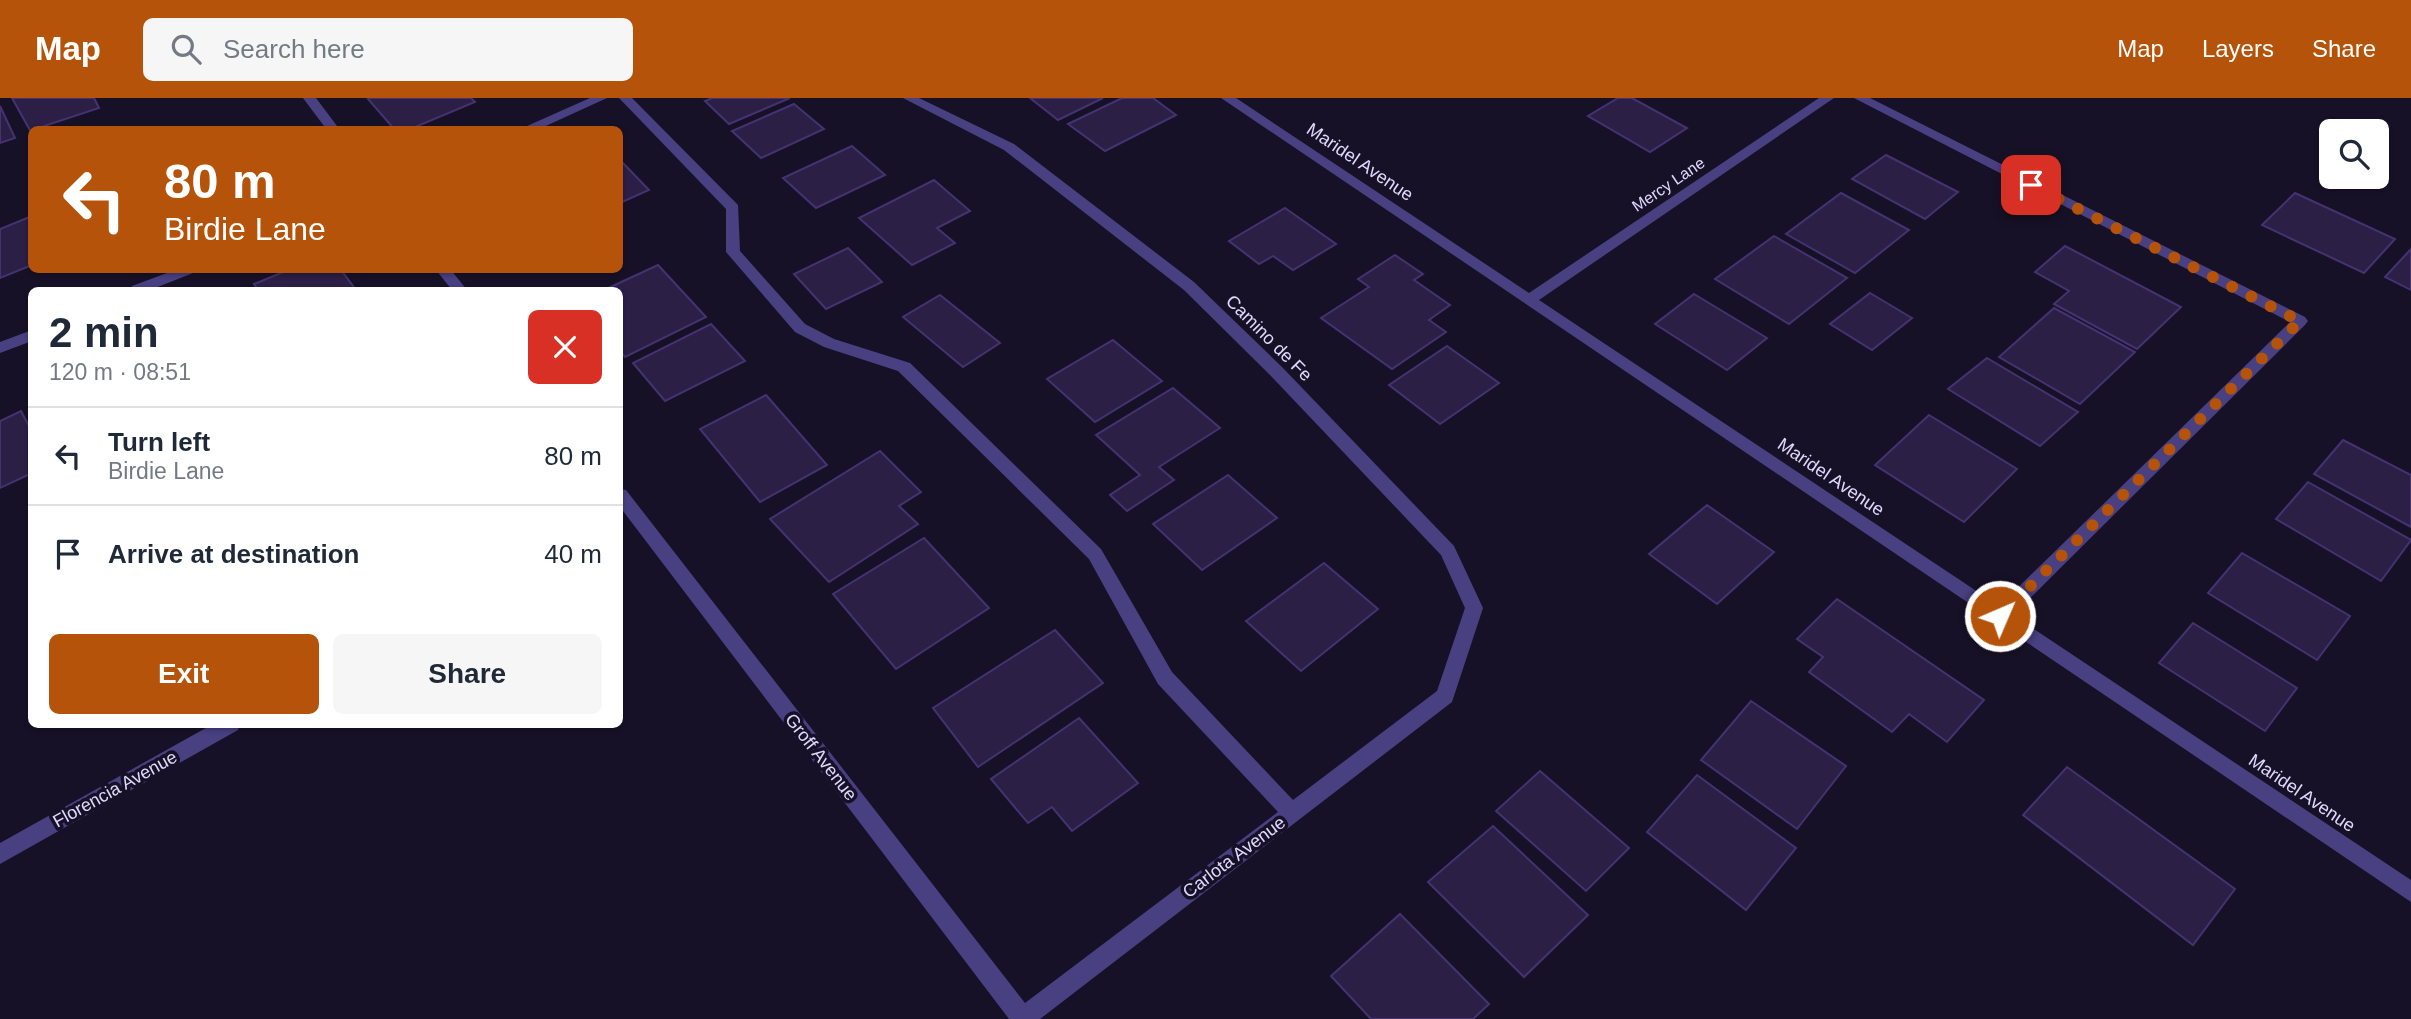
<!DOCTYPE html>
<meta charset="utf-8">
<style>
body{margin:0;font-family:Arial,sans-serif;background:#f6f6f7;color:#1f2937;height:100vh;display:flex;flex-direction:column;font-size:26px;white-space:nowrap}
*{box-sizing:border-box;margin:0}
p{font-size:23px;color:#747a83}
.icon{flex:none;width:38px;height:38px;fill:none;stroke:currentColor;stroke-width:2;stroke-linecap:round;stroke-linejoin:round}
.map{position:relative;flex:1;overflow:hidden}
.side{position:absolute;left:28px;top:189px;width:595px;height:441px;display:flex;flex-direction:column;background:#fff;border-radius:10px;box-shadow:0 2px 5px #0004}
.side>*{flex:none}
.hud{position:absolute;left:28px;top:28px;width:595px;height:147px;border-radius:10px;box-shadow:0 2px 5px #0004;background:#b45309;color:#fff;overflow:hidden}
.controls{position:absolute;left:2319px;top:21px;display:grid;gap:14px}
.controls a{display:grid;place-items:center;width:70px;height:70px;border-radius:10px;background:#fff;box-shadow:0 2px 5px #0004;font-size:35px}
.pin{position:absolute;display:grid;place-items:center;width:60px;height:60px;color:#fff;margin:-30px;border-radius:14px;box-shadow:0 4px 10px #0006}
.me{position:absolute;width:77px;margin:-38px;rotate:45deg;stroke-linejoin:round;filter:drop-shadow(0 0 5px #0008)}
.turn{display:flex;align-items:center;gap:24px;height:147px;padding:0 21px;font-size:32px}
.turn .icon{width:91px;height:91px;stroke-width:2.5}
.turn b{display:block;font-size:49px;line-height:60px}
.round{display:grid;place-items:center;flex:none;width:74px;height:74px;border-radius:10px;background:#f6f6f7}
.head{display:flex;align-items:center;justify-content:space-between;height:119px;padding:0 21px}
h1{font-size:42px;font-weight:800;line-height:52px}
.button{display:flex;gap:14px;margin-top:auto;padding:14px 21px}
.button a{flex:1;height:80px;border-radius:10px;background:#b45309;color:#fff;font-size:28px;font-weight:800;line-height:80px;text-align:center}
.button a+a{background:#f6f6f7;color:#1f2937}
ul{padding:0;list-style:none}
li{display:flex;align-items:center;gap:21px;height:98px;padding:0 21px;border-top:2px solid #e0e1e3}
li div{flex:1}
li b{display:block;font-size:26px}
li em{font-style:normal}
header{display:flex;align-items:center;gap:42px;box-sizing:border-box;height:98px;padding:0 35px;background:#b45309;color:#fff}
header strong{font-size:33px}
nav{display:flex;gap:38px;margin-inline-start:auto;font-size:24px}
.search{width:490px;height:63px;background:#f6f6f7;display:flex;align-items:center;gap:18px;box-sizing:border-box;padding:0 24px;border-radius:10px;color:#747a83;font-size:26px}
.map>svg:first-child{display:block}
.building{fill:#2b1f46;stroke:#453271;stroke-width:2}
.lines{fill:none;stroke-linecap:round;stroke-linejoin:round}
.street{fill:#494082;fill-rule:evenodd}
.route{stroke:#b45309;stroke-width:12;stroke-dasharray:0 21.6}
.labels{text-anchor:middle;stroke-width:7;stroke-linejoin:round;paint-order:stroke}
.far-street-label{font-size:16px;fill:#e1d9fd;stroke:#171127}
.street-label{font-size:18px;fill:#e1d9fd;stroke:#171127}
</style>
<header>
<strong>Map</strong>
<div class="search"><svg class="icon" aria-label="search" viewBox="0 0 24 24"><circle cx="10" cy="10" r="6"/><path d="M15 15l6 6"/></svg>Search here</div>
<nav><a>Map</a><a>Layers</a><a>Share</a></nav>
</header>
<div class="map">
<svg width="2411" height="921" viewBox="0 0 2411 921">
<rect width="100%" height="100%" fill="#171127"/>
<!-- building -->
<g class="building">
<path d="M12,0h82l5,10 -67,22 -1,2z"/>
<path d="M371,0h100l4,4 -67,28h-13l-27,-31z"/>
<path d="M712,0h78l-61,26 -24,-23z"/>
<path d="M1030,0h73l-45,22z"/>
<path d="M1122,0h31l23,17 -71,36 -37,-27z"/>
<path d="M1618,0h14l55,30 -37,24 -62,-36z"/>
<path d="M794,6l30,25 -63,29 -29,-27z"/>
<path d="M0,8l15,32 -15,5z"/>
<path d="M852,48l33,29 -69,33 -33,-30z"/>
<path d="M1886,57l72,37 -33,27 -73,-40z"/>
<path d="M620,62l29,30 -29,13z"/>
<path d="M934,82l36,31 -33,17 18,15 -43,22 -53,-47z"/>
<path d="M1841,95l68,37 -54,43 -69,-39z"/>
<path d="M2295,95l100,46 -31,34 -102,-48z"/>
<path d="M1285,110l51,36 -43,26 -20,-14 -14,8 -30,-23z"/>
<path d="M32,118v49l-32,13v-49z"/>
<path d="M1774,138l73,42 -58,46 -74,-45z"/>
<path d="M2065,148l116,61 -44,42 -83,-45 15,-13 -34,-19z"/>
<path d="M848,150l34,34 -56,27 -32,-35z"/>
<path d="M2411,151v41l-26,-13z"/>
<path d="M1395,157l28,19 -9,6 36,25 -21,15 17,12 -54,37 -71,-51 48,-31 -11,-8z"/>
<path d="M658,167l48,52 -81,40 -5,-6v-61h-16z"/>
<path d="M288,172h53l15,20h-98l-4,-6z"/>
<path d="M1870,195l42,25 -40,32 -42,-26z"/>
<path d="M1694,196l73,44 -40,32 -72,-46z"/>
<path d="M940,197l60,48 -37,24 -60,-50z"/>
<path d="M2054,210l81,44 -55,52 -81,-47z"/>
<path d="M711,226l34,37 -80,40 -32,-38z"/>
<path d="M1113,242l49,41 -67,41 -48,-43z"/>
<path d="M1447,248l52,37 -59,41 -51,-39z"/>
<path d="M1987,260l91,54 -38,34 -92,-57z"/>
<path d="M1173,290l47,40 -61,39 15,13 -47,31 -17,-16 30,-20 -44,-40z"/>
<path d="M766,297l61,70 -67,37 -60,-73z"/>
<path d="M21,313l11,21v41l-32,15v-67z"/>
<path d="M1929,317l88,54 -53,53 -89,-57z"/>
<path d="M2343,342l68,35v52l-97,-53z"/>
<path d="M880,353l41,41 -22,14 19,18 -89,58 -59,-63z"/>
<path d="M1228,377l49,43 -75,52 -49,-46z"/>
<path d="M2308,384l103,58 -30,41 -105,-62z"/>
<path d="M1707,407l67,47 -57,52 -68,-50z"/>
<path d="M924,440l65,70 -93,61 -63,-75z"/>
<path d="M2242,455l108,63 -33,44 -109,-67z"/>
<path d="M1324,465l54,46 -77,62 -55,-50z"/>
<path d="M1837,501l147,101 -37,42 -38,-28 -17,18 -83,-60 14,-15 -26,-18z"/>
<path d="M2193,525l104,65 -32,43 -106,-68z"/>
<path d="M1055,532l48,53 -125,84 -45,-59z"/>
<path d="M1751,603l95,65 -49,63 -96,-69z"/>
<path d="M1079,620l59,65 -66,48 -20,-24 -24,16 -37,-44z"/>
<path d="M2067,669l168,122 -42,56 -170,-130z"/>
<path d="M1540,673l89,77 -43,43 -90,-80z"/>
<path d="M1697,677l99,73 -50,62 -99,-78z"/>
<path d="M1493,728l95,89 -64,62 -96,-95z"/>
<path d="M1400,816l89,90 -16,15h-102l-40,-43z"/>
</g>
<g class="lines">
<!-- street -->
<g class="street">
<path d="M303,0h13l24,32h-13z"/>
<path d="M590,0h17l-70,32h-19z"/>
<path d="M619,0h13l106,107 2,46 65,73 29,15 76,24 191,186 71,123 121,128 144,-109 28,-83 -24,-53 -171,-180 -86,-85 -180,-140 -101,-52h16l95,46 180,138 88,85 172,179 29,62 -31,94 -412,317h-31l-389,-512v-18l6,1 399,513 253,-191 -120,-128 -69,-125 -191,-188 -74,-24 -29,-15 -69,-80v-43z"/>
<path d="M1221,0h15l293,195 290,-195h15l-295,202 460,306 291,-284 -436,-224h16l435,219 3,4 -3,4 -292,290 398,265v22z"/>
<path d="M175,172h20l-2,3 -43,17h-20l2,-4z"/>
<path d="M436,172h15l16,20h-15z"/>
<path d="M32,232v11l-32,12v-11z"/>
<path d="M213,626h27l-2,6 -238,134v-21z"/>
</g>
</g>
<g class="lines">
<!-- route -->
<path class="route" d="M2000,518l300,-295 -269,-136"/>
</g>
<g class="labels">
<!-- far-street labels -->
<g class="far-street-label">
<text transform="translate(1668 86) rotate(-34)" y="6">Mercy Lane</text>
</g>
<!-- street labels -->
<g class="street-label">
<text transform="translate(1360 64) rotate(34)" y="6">Maridel Avenue</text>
<text transform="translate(1269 240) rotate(45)" y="6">Camino de Fe</text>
<text transform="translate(1831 379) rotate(34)" y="6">Maridel Avenue</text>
<text transform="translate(821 659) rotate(52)" y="6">Groff Avenue</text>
<text transform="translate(115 691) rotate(-29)" y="6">Florencia Avenue</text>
<text transform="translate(2302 695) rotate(34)" y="6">Maridel Avenue</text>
<text transform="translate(1234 759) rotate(-37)" y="6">Carlota Avenue</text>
</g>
</g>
</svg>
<div class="controls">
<a><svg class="icon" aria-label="search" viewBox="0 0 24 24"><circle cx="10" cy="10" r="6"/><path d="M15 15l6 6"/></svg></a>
</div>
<div class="pin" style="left:2031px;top:87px;background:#d93025"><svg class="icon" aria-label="arrive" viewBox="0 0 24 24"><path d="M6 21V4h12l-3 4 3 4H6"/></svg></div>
<svg class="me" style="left:2000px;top:518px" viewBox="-20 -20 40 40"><circle r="17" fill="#b45309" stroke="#fff" stroke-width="3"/><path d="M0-11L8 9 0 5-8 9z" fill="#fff"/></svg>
<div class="hud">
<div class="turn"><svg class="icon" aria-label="left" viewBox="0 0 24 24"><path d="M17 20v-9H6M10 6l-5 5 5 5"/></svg><div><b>80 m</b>Birdie Lane</div></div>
</div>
<section class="side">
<div class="head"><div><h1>2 min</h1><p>120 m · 08:51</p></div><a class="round" style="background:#d93025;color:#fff"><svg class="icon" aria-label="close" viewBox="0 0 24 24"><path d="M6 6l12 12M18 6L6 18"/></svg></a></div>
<ul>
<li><svg class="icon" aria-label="left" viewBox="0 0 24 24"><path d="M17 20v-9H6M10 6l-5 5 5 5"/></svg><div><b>Turn left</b><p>Birdie Lane</p></div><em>80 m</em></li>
<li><svg class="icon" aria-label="arrive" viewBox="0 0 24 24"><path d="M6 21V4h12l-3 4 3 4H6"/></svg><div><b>Arrive at destination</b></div><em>40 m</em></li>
</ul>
<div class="button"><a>Exit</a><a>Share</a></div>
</section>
</div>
